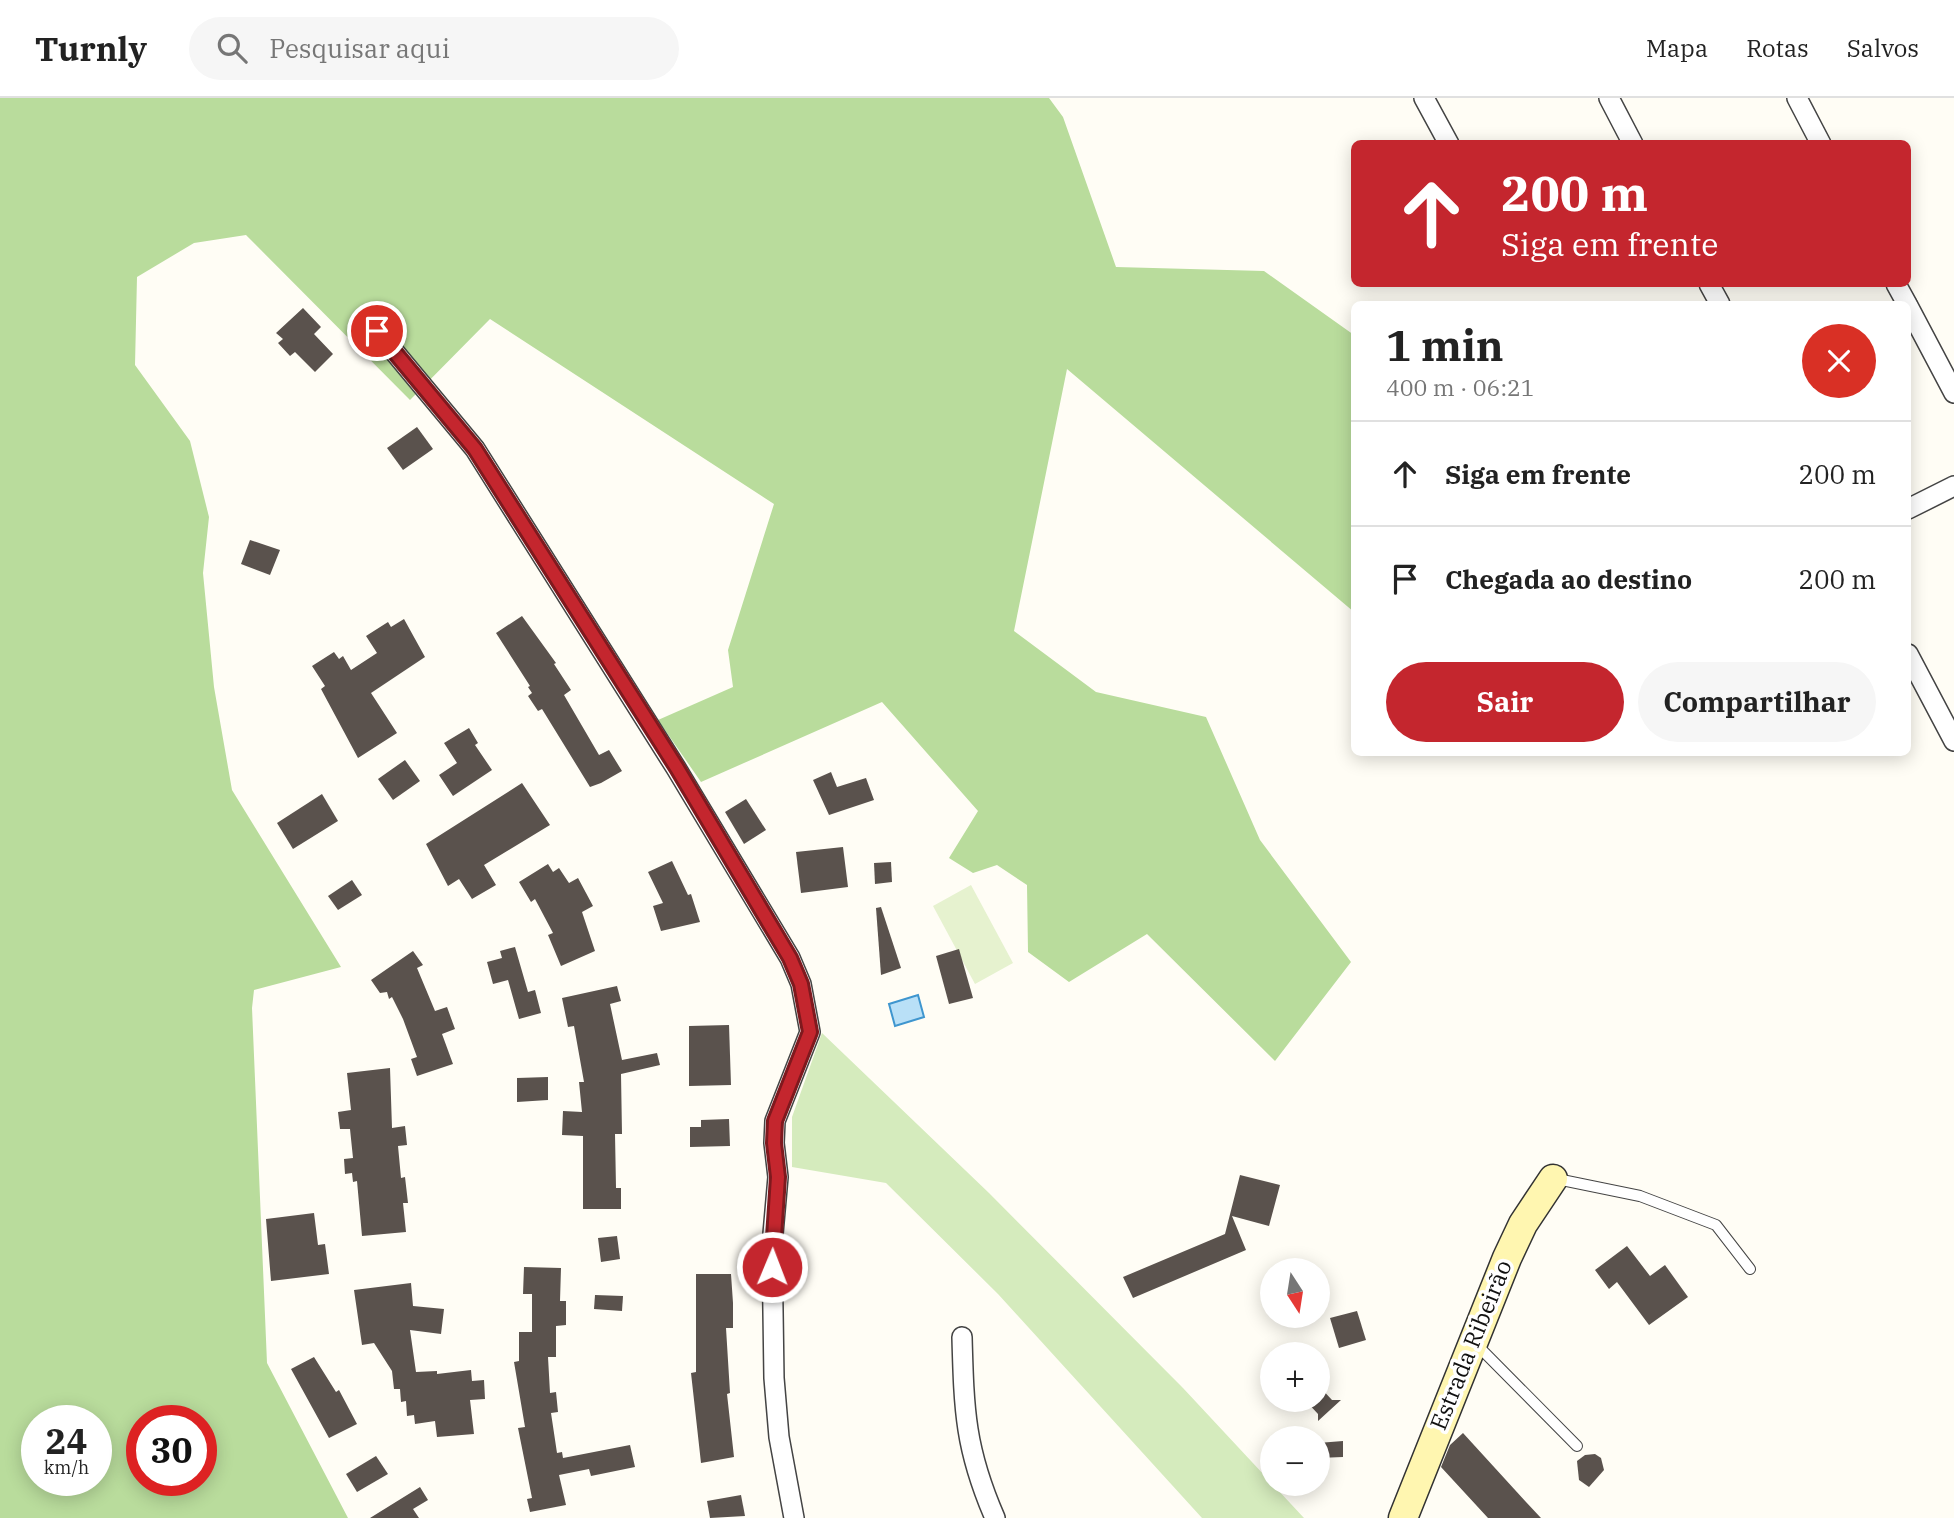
<!DOCTYPE html>
<html lang="pt">
<meta charset="utf-8">
<style>
body{margin:0;font-family:"IBM Plex Serif",serif;background:#f6f6f6;color:#222;height:100vh;display:flex;flex-direction:column;font-size:26px;white-space:nowrap}
*{box-sizing:border-box;margin:0}
p{font-size:23px;color:#767676}
.icon{flex:none;width:38px;height:38px;fill:none;stroke:currentColor;stroke-width:2;stroke-linecap:round;stroke-linejoin:round}
.map{position:relative;flex:1;overflow:hidden}
.details{position:absolute;left:1351px;top:203px;width:560px;height:455px;display:flex;flex-direction:column;background:#fff;border-radius:10px;box-shadow:0 4px 18px #0003}
.details>*{flex:none}
.banner{position:absolute;left:1351px;top:42px;width:560px;height:147px;border-radius:10px;box-shadow:0 4px 18px #0003;background:#c4262e;color:#fff;overflow:hidden}
.needle{width:46px;rotate:168deg}
.controls{position:absolute;left:1260px;top:1160px;display:grid;gap:14px}
.controls a{display:grid;place-items:center;width:70px;height:70px;border-radius:50%;background:#fff;box-shadow:0 4px 18px #0003;font-size:35px}
.speed{position:absolute;left:21px;top:1307px;display:flex;gap:14px;font-size:35px;font-weight:700;text-align:center}
.speed>*{display:grid;place-content:center;width:91px;height:91px;border-radius:50%;background:#fff;box-shadow:0 4px 18px #0003;line-height:1}
.speed small{font-size:18px;font-weight:400}
.speed .limit{border:10px solid #d22;background:#fff;color:#111}
.pin{position:absolute;display:grid;place-items:center;width:60px;height:60px;color:#fff;margin:-30px;border:4px solid #fff;border-radius:50%;box-shadow:0 2px 7px #0007}
.me{position:absolute;width:77px;margin:-38px;rotate:1deg;stroke-linejoin:round;filter:drop-shadow(0 0 5px #0008)}
.turn{display:flex;align-items:center;gap:24px;height:147px;padding:0 35px;font-size:32px}
.turn .icon{width:91px;height:91px;stroke-width:2.5}
.turn b{display:block;font-size:49px;line-height:60px}
.round{display:grid;place-items:center;flex:none;width:74px;height:74px;border-radius:37px;background:#f6f6f6}
.overview{display:flex;align-items:center;justify-content:space-between;height:119px;padding:0 35px}
h1{font-size:42px;font-weight:700;line-height:52px}
.cta{display:flex;gap:14px;margin-top:auto;padding:14px 35px}
.cta a{flex:1;height:80px;border-radius:42px;background:#c4262e;color:#fff;font-size:28px;font-weight:700;line-height:80px;text-align:center}
.cta a+a{background:#f6f6f6;color:#222}
ul{padding:0;list-style:none}
li{display:flex;align-items:center;gap:21px;height:105px;padding:0 35px;border-top:2px solid #e0e0e0}
li div{flex:1}
li b{display:block;font-size:26px}
li em{font-style:normal}
header{display:flex;align-items:center;gap:42px;box-sizing:border-box;height:98px;padding:0 35px;background:#fff;border-bottom:2px solid #e0e0e0}
header strong{font-size:33px}
nav{display:flex;gap:38px;margin-inline-start:auto;font-size:24px}
.search{width:490px;height:63px;background:#f6f6f6;display:flex;align-items:center;gap:18px;box-sizing:border-box;padding:0 24px;border-radius:38px;color:#767676;font-size:26px}
.map>svg:first-child{display:block}
.green{fill:#d5ebbd}
.forest{fill:#b9dc9c;fill-rule:evenodd}
.pitch{fill:#e6f2cf}
.water{fill:#b9e0f7;stroke:#3f96cf;stroke-width:2}
.building{fill:#5a524d}
.lines{fill:none;stroke-linecap:round;stroke-linejoin:round}
.lane-casing{stroke:#444;stroke-width:12}
.street-casing{stroke:#444;stroke-width:22}
.secondary-casing{stroke:#333;stroke-width:31}
.lane{stroke:#fff;stroke-width:10}
.street{stroke:#fff;stroke-width:19}
.secondary{stroke:#fff6b0;stroke-width:28}
.route-casing{stroke:#7f191e;stroke-width:18}
.route{stroke:#c4262e;stroke-width:12}
.labels{text-anchor:middle;stroke-width:7;stroke-linejoin:round;paint-order:stroke}
.street-label{font-size:23px;fill:#111;stroke:#fff}
</style>
<header>
<strong>Turnly</strong>
<div class="search"><svg class="icon" aria-label="search" viewBox="0 0 24 24"><circle cx="10" cy="10" r="6"/><path d="M15 15l6 6"/></svg>Pesquisar aqui</div>
<nav><a>Mapa</a><a>Rotas</a><a>Salvos</a></nav>
</header>
<div class="map">
<svg width="1954" height="1420" viewBox="0 0 1954 1420">
<rect width="100%" height="100%" fill="#fffdf5"/>
<!-- green -->
<path class="green" d="M822,935l167,160 194,195 121,130h-102l-204,-224 -112,-111 -94,-16v-50z"/>
<!-- forest -->
<path class="forest" d="M0,0h1049l14,19 53,150 148,4 90,64v277l-287,-243 -53,262 82,61 110,25 54,123 91,122 -76,99 -128,-127 -78,48 -41,-30 -1,-67 -30,-20 -24,8 -24,-15 29,-47 -96,-109 -181,80 -43,-62 75,-33 -5,-37 46,-146 -284,-185 -80,81 -164,-165 -52,8 -57,34 -2,88 55,76 19,76 -6,56 11,114 18,103 109,177 -87,23 -2,18 15,355 81,155h-348zM37,1323h59v59h-59zM142,1323h59v59h-59z"/>
<!-- pitch -->
<path class="pitch" d="M971,787l42,78 -38,21 -42,-78z"/>
<!-- water -->
<path class="water" d="M918,897l6,22 -29,9 -6,-22z"/>
<!-- building -->
<g class="building">
<path d="M303,210l18,19 -7,7 19,20 -18,18 -20,-20 -5,4 -12,-13 5,-4 -7,-6z"/>
<path d="M417,329l16,22 -30,21 -16,-22z"/>
<path d="M250,442l30,10 -10,25 -29,-11z"/>
<path d="M522,518l34,47 -2,1 17,26 -7,5 35,60 10,-5 13,21 -21,12 -11,4 -48,-78 -4,2 -10,-15 4,-3 -4,-6 2,-1 -34,-53z"/>
<path d="M404,521l21,38 -54,36 26,40 -39,25 -37,-69 4,-3 -13,-20 22,-14 5,7 4,-3 8,14 26,-17 -11,-17 22,-14 3,5z"/>
<path d="M469,630l9,15 -3,2 17,25 -39,26 -14,-21 18,-12 -13,-20z"/>
<path d="M405,662l15,21 -27,19 -15,-21z"/>
<path d="M831,674l6,15 29,-9 8,22 -45,15 -16,-35z"/>
<path d="M522,685l28,42 -66,40 12,20 -24,14 -13,-20 -11,7 -22,-42z"/>
<path d="M322,696l16,27 -45,28 -16,-26z"/>
<path d="M746,701l20,31 -22,14 -19,-32z"/>
<path d="M843,749l5,40 -47,6 -5,-41z"/>
<path d="M672,763l16,34 3,-1 9,28 -39,9 -8,-25 10,-3 -15,-31z"/>
<path d="M891,764l1,20 -17,2 -1,-21z"/>
<path d="M548,766l5,8 6,-4 10,15 9,-5 15,28 -11,6 13,39 -34,15 -13,-31 5,-2 -18,-34 -4,3 -12,-20z"/>
<path d="M352,782l10,15 -24,15 -10,-14z"/>
<path d="M881,809l20,61 -20,7 -5,-67z"/>
<path d="M515,849l13,45 7,-2 6,23 -22,6 -11,-39 -15,4 -6,-22 15,-4 -2,-7z"/>
<path d="M959,851l14,49 -24,6 -13,-48z"/>
<path d="M413,853l10,14 -6,3 18,43 12,-4 8,22 -13,5 11,30 -36,12 -6,-17 6,-2 -14,-38 -11,-22 -3,2 -2,-7 -7,1 -9,-13z"/>
<path d="M617,888l4,15 -11,3 12,56 35,-7 3,12 -39,9 1,60h-7l1,54h5v21h-38v-73l-21,-1 1,-24 19,1 -3,-30h5l-10,-56 -6,1 -6,-29z"/>
<path d="M729,927l2,60 -42,1v-60z"/>
<path d="M390,970l2,60 13,-2 2,19 -9,1 3,32 4,-1 3,26h-5l3,29 -44,4 -5,-55 -4,1 -1,-9 -7,1 -1,-15 9,-1 -3,-29h-10l-2,-17 13,-2 -4,-37z"/>
<path d="M548,979v23l-31,2v-24z"/>
<path d="M729,1021l1,27 -40,1v-20h11v-7z"/>
<path d="M1240,1077l40,10 -11,41 -37,-10 14,34 -113,48 -10,-21 102,-43z"/>
<path d="M314,1115l4,32 7,-1 4,30 -58,7 -5,-62z"/>
<path d="M617,1138l3,23 -19,3 -3,-24z"/>
<path d="M1627,1148l23,30 15,-11 23,32 -39,28 -32,-43 -8,7 -14,-19z"/>
<path d="M524,1169l37,1 -1,33h6v24l-10,1v31h-8l2,36 6,-1 2,20 -7,1 6,40 5,-1 1,6 67,-13 5,22 -44,9 -2,-7 -30,6 7,30 -36,7 -3,-13 5,-1 -14,-70 7,-1 -11,-65 5,-1v-29h13v-38h-9z"/>
<path d="M696,1176h35l2,29v25h-7l4,65 -3,1 7,63 -33,6 -10,-90 5,-1z"/>
<path d="M411,1185l2,23 31,3 -3,25 -31,-4 6,42 21,-1v3l34,-4 1,11 12,-1 1,19 -15,1 4,34 -37,3 -2,-16 -20,3 -1,-9 -7,1 -1,-15 -5,1 -1,-13h-6l-2,-18 -18,-28 -12,2 -8,-55z"/>
<path d="M595,1197l28,1 -1,15 -28,-2z"/>
<path d="M1357,1213l9,29 -27,8 -9,-30z"/>
<path d="M314,1259l22,35 3,-2 18,34 -28,14 -38,-69z"/>
<path d="M1318,1287l14,15h9l-23,21v-7l-13,-14h13z"/>
<path d="M1463,1335l63,69 15,16h-53l-47,-51 9,-22z"/>
<path d="M1343,1343v16l-25,1v-15z"/>
<path d="M1595,1356l6,4 3,12 -15,17 -10,-7 -2,-19 8,-6z"/>
<path d="M376,1358l12,18 -31,18 -11,-18z"/>
<path d="M420,1389l8,13 -15,9 6,9h-49z"/>
<path d="M741,1397l4,21 -35,2 -3,-17z"/>
</g>
<g class="lines">
<defs>
<g id="lane">
<path d="M1557,1081l83,17 76,29 34,44"/>
<path d="M1476,1246l101,102"/>
</g>
<g id="street">
<path d="M1424,0l25,46"/>
<path d="M1609,0l24,46"/>
<path d="M1797,0l24,46"/>
<path d="M1709,186l11,20"/>
<path d="M1896,186l11,20"/>
<path d="M1908,208l46,87"/>
<path d="M377,233l98,118 201,319 114,190 11,26 9,48 -35,89 -1,22 4,34 -6,68 2,133 5,59 15,81"/>
<path d="M1908,411l46,-23"/>
<path d="M1908,556l46,87"/>
<path d="M962,1239c2,74 3,112 33,181"/>
</g>
<path id="secondary" d="M1403,1420l104,-260 16,-34 30,-45"/>
</defs>
<!-- lane casing -->
<use href="#lane" class="lane-casing"/>
<!-- street casing -->
<use href="#street" class="street-casing"/>
<!-- secondary casing -->
<use href="#secondary" class="secondary-casing"/>
<!-- lane -->
<use href="#lane" class="lane"/>
<!-- street -->
<use href="#street" class="street"/>
<!-- secondary -->
<use href="#secondary" class="secondary"/>
</g>
<g class="lines">
<defs>
<path id="route" d="M377,233l98,118 202,319 113,190 11,26 9,48 -35,89 -1,22 4,34 -6,90"/>
</defs>
<!-- route casing -->
<use href="#route" class="route-casing"/>
<!-- route -->
<use href="#route" class="route"/>
</g>
<g class="labels">
<!-- street labels -->
<g class="street-label">
<text transform="translate(1471 1247) rotate(-68)" y="8">Estrada Ribeirão</text>
</g>
</g>
</svg>
<div class="controls">
<a><svg class="needle" viewBox="-14 -14 28 28"><path d="M0-13l5 13h-10z" fill="#e53935"/><path d="M0 13l5-13h-10z" fill="#767676"/></svg></a>
<a>+</a>
<a>−</a>
</div>
<div class="speed"><div>24<small>km/h</small></div><div class="limit">30</div></div>
<div class="pin" style="left:377px;top:233px;background:#d93025"><svg class="icon" aria-label="arrive" viewBox="0 0 24 24"><path d="M6 21V4h12l-3 4 3 4H6"/></svg></div>
<svg class="me" style="left:772px;top:1169px" viewBox="-20 -20 40 40"><circle r="17" fill="#c4262e" stroke="#fff" stroke-width="3"/><path d="M0-11L8 9 0 5-8 9z" fill="#fff"/></svg>
<div class="banner">
<div class="turn"><svg class="icon" aria-label="ahead" viewBox="0 0 24 24"><path d="M12 20V5M6 11l6-6 6 6"/></svg><div><b>200 m</b>Siga em frente</div></div>
</div>
<section class="details">
<div class="overview"><div><h1>1 min</h1><p>400 m · 06:21</p></div><a class="round" style="background:#d93025;color:#fff"><svg class="icon" aria-label="close" viewBox="0 0 24 24"><path d="M6 6l12 12M18 6L6 18"/></svg></a></div>
<ul>
<li><svg class="icon" aria-label="ahead" viewBox="0 0 24 24"><path d="M12 20V5M6 11l6-6 6 6"/></svg><div><b>Siga em frente</b></div><em>200 m</em></li>
<li><svg class="icon" aria-label="arrive" viewBox="0 0 24 24"><path d="M6 21V4h12l-3 4 3 4H6"/></svg><div><b>Chegada ao destino</b></div><em>200 m</em></li>
</ul>
<div class="cta"><a>Sair</a><a>Compartilhar</a></div>
</section>
</div>
